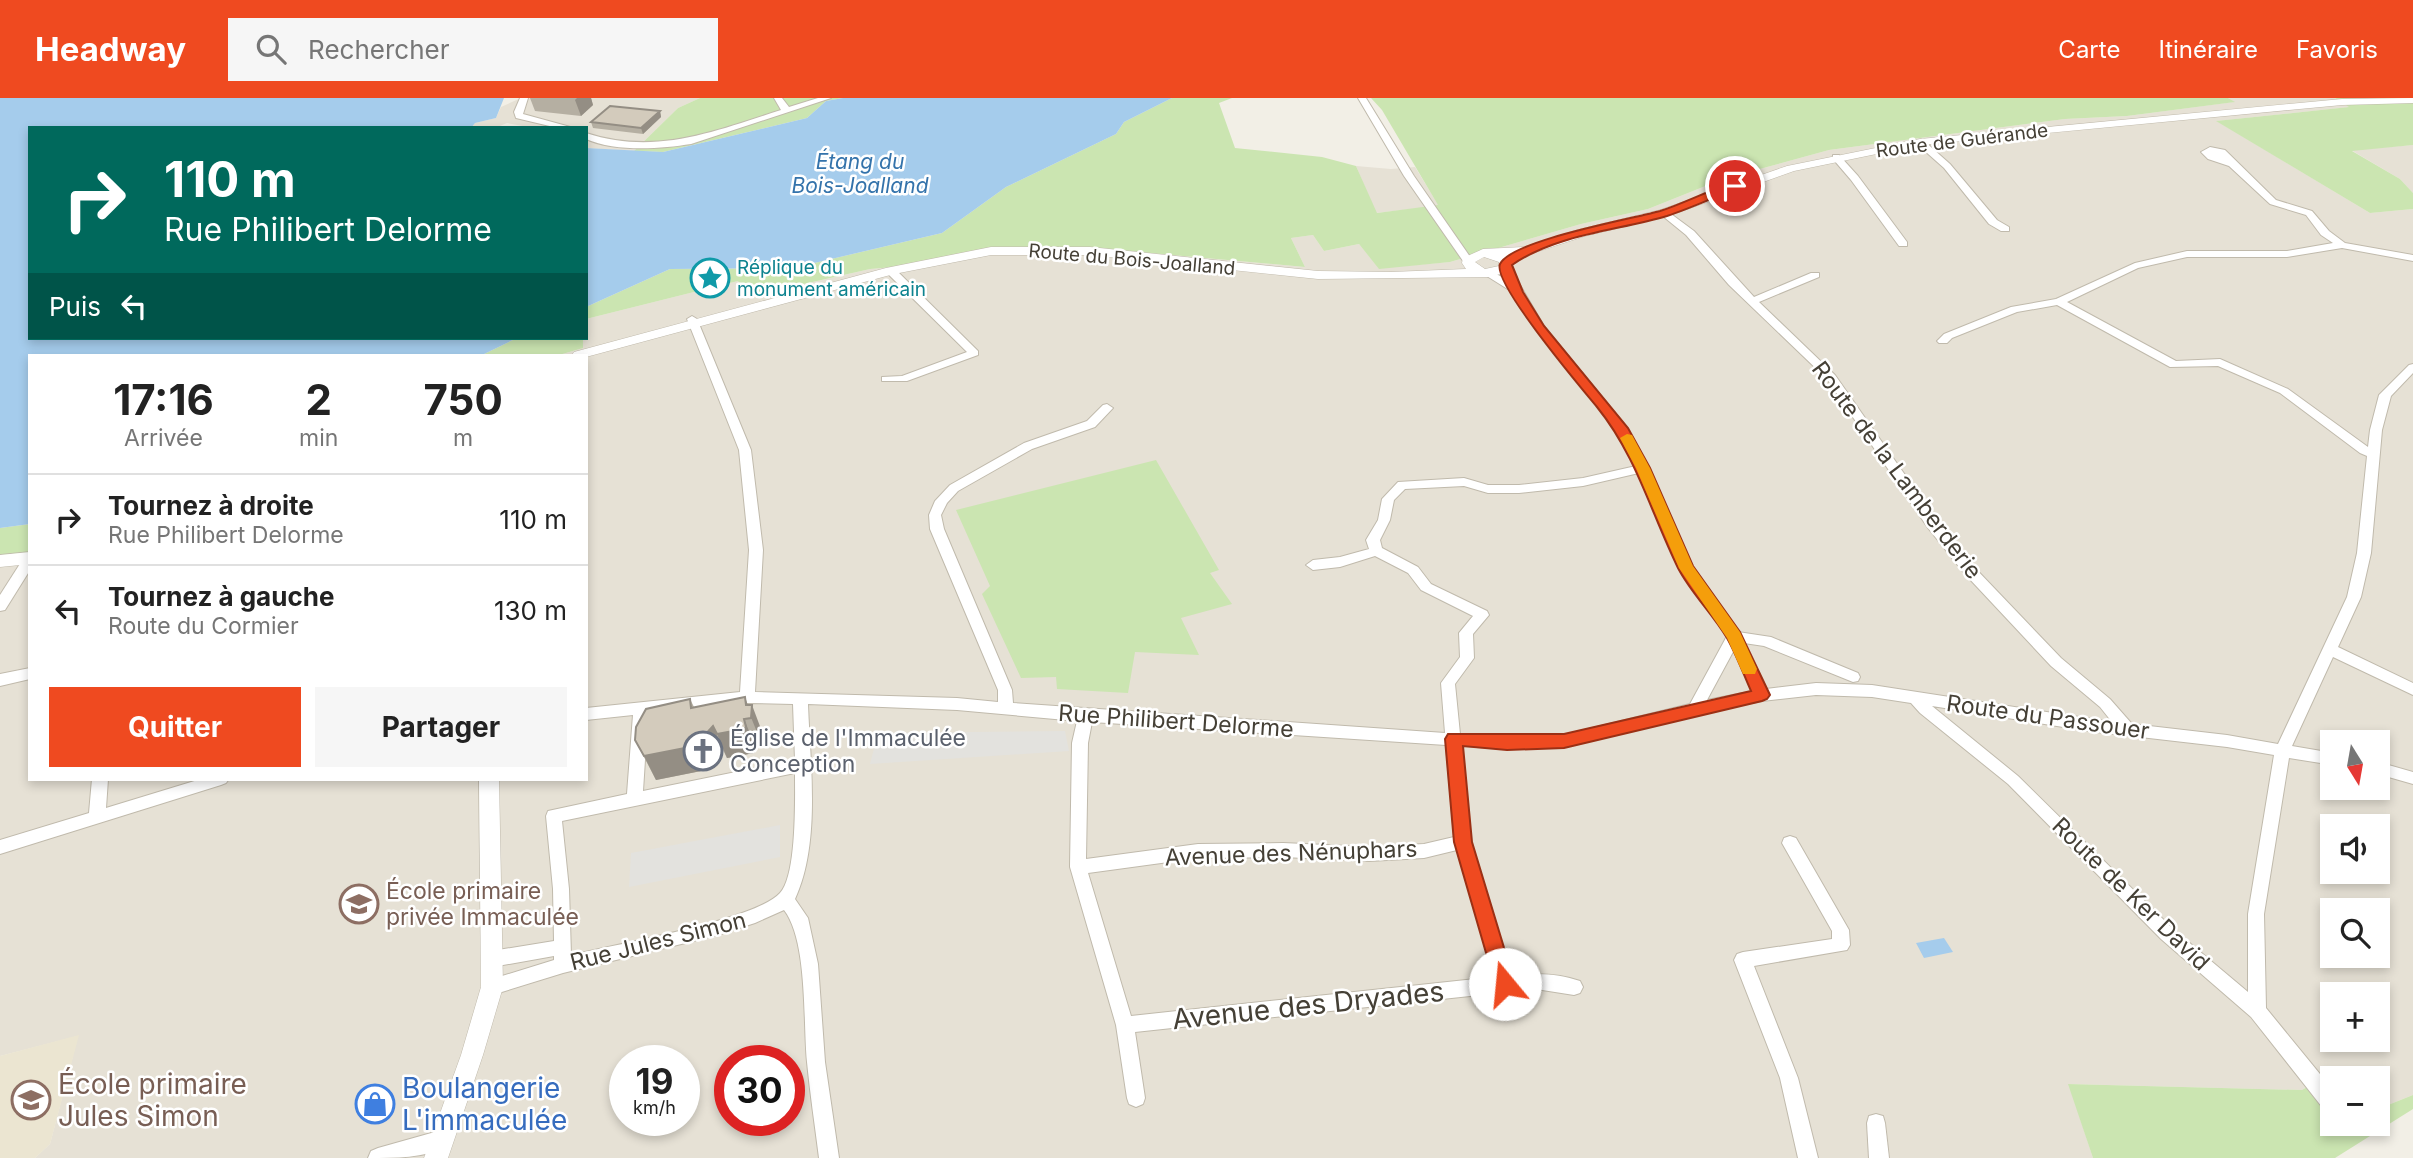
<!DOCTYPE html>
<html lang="fr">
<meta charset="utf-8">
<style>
body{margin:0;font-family:Inter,sans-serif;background:#f6f6f6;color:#222;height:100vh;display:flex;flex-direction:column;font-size:26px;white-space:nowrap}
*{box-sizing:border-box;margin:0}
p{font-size:23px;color:#767676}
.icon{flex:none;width:38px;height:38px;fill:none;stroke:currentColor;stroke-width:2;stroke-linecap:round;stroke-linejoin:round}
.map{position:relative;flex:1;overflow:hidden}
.panel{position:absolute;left:28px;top:256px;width:560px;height:427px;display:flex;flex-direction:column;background:#fff;border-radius:0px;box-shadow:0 4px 10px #0003}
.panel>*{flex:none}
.hud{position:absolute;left:28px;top:28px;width:560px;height:214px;border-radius:0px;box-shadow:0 4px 10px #0003;background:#00695c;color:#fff;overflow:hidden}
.needle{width:46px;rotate:169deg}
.tools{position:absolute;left:2320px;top:632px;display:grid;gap:14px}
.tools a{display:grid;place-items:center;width:70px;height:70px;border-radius:0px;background:#fff;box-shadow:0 4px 10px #0003;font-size:35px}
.speed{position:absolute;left:609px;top:947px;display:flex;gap:14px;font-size:35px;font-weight:700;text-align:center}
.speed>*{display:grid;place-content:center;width:91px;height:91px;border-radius:50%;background:#fff;box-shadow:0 4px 10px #0003;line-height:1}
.speed small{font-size:18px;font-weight:400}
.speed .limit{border:10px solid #d22;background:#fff;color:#111}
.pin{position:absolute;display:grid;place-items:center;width:60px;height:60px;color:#fff;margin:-30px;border:4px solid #fff;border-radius:50%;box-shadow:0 2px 7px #0007}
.me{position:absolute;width:77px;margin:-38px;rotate:343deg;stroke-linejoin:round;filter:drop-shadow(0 0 5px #0008)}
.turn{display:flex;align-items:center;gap:24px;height:147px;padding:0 21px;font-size:32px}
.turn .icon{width:91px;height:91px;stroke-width:2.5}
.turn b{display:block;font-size:49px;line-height:60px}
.then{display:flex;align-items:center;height:66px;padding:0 21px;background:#0003;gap:14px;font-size:26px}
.eta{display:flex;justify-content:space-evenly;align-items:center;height:119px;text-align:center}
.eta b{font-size:42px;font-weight:700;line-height:49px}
.action{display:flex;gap:14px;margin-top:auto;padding:14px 21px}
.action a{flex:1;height:80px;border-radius:0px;background:#ef4a20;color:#fff;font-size:28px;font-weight:700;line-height:80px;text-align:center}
.action a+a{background:#f6f6f6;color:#222}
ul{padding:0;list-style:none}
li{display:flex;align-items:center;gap:21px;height:91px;padding:0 21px;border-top:2px solid #e0e0e0}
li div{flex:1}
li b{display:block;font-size:26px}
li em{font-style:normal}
header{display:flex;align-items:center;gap:42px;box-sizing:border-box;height:98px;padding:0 35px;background:#ef4a20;color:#fff}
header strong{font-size:33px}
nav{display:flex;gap:38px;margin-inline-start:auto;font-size:24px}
.search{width:490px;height:63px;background:#f6f6f6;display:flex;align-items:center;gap:18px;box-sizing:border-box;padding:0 24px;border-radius:0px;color:#767676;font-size:26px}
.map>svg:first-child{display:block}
.residential{fill:#e6e1d5;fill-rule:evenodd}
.education{fill:#ebe5d1}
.green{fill:#cbe5b1}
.parking{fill:#e3e2de}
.water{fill:#a5ccec}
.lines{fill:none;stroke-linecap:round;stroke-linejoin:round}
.minor-casing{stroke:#c0baac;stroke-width:2}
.tertiary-casing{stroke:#c0baac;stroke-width:1}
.minor{fill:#fff;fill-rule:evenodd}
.tertiary{fill:#fff;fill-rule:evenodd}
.wall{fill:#b5afa2}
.shaded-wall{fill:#948e84}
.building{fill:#d3cbbc;stroke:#948e84;stroke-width:2}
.route{fill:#ef4a20;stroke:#9b3015;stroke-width:2}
.slow{fill:#f59e0b}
.labels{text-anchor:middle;stroke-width:5;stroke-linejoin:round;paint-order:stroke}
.far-street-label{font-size:19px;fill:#454036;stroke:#fff}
.far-culture-label{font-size:19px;fill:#0d838f;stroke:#fff;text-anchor:start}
.far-water-label{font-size:21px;font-style:italic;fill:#3473ab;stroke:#fff}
.street-label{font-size:23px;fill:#454036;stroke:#fff}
.worship-label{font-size:23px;fill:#5b616d;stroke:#fff;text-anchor:start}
.education-label{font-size:23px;fill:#785e54;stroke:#fff;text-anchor:start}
.near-street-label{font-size:28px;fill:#454036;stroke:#fff}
.near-education-label{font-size:28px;fill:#785e54;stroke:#fff;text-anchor:start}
.near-shop-label{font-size:28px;fill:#366cbe;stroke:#fff;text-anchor:start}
</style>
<header>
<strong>Headway</strong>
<div class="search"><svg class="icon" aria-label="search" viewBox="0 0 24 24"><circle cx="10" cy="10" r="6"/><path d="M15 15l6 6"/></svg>Rechercher</div>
<nav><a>Carte</a><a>Itinéraire</a><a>Favoris</a></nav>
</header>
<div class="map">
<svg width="2413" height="1060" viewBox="0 0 2413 1060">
<rect width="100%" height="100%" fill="#f2efe6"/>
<!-- residential -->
<g class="residential">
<path d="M521,0h179l-22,10 -44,43 -48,-3v-20h-53l-26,-5 -12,5h-24l4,-5 21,-5 5,-11z"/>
<path d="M2228,0h107l15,9 -133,14 153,92 43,-4v886l-35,14v-31h-42l-5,-5 -29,17 -233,-6 24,74h-2058l15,-14 28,-108 -78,20v-499l30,-3v225h556v-424h-27l24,-7v-10h3v-19l152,-38 10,16 122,-28 35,-3 91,-19 98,1 211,19 -14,-29 22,-3 11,16 35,-7 20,24 71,-6 131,-38 67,-15 75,-30 106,-29 236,-31 62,-3 107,-14zM2333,644h45v46h-45zM2333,728h45v46h-45zM2333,812h45v46h-45zM2333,896h45v46h-45zM625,962h59v60h-59zM730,962h59v60h-59z"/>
<path d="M2413,47v48l-13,-14 -49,-29z"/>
<path d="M1356,68l35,3 24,-2 24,39 -63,7z"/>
</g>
<!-- education -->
<path class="education" d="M79,937l-29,109 -15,14h-35v-102z"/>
<!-- green -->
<g class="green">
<path d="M700,0h143l-17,3 -19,17 -144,34 -29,-1 44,-43z"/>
<path d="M1172,0h87h-27l-13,5 16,45 87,9 34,9 21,47 61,-8 -56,-95 -11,-12h857l7,4 -108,14 -62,3 -236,31 -106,29 -75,30 -67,15 -131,38 -71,7 -20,-25 -35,7 -11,-16 -22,3 14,29 -211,-19 -98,-1 -91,19 -35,3 -123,28 -9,-16 -152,38v-12l84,-38 123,-1 149,-35 64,-46 110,-53 8,-12z"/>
<path d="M2335,0h78v47l-61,6 48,28 13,14v16l-43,4 -154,-92 133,-14z"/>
<path d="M517,240h66v10l-24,7h-77z"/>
<path d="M1156,362l63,110 -9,3 22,31 -51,14 18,37 -64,-3 -7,41 -71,-4 -1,-12 -35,1 -39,-84 8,-8 -34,-76z"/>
<path d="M30,426v30l-30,3v-29z"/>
<path d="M2331,975l5,5h-3v46h45v-15l35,-14v14l-78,49h-242l-25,-74 234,6z"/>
</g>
<!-- parking -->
<g class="parking">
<path d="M1065,633l4,20 -199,13 8,-31z"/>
<path d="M780,727v32l-151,30 2,-34z"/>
</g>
<!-- water -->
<g class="water">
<path d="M0,0h504l-8,20 -21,5 -4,5h-441v210h487l-35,17h-452v169l-30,4z"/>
<path d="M843,0h329l-48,24 -8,12 -110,53 -64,46 -149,35 -123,1 -84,38v-159l77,4 144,-34 19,-17z"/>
<path d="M1944,840l9,14 -29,6 -8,-15z"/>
</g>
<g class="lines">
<defs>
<g id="minor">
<path d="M520,0h8l-5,16 51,14h-16l-42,-10 -2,-6z"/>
<path d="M774,0h8l7,9 29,-9h13l-140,46c-31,5 -76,8 -105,-5v-6c70,23 129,-2 195,-23z"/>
<path d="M1358,0h8l48,78 59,85 -1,2 -4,1 -5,-3 -59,-85z"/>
<path d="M1917,42h6l27,24 47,56 12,7v4h-8l-12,-7 -45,-56 -27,-24z"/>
<path d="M2210,49l15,3 51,50 36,11 17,20 16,12 68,12v6l-71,-13 -55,9h-100l-49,11 -71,34 109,59 44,-2 68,30 80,58 2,-17 9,-35 30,-30 4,-1v9l-22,23 -9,34 -11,123 -10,44 -23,50 75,36v12l-80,-38 -41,89 41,7v12l-44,-7 -25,156 2,94 67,82v24l-7,-2 -75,-95 -90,-78 -153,-155 -88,-71 -9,-10 -39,-6 -56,-2 -54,6 -56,11 -142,35 -57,2 -45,-3 9,96 40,134c23,-3 47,-3 69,5l3,6 -3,6 -6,2 -38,-6 -401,43 10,66 -2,6 -7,3 -7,-3 -2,-6 -11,-73 -46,-158 2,-124 5,-22 -120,-11 -149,-6c2,60 13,139 -13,195l13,19 10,46 7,98 14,96h-20c-4,-32 -9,-64 -12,-96 -4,-40 1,-121 -23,-152l-29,13 -37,12 -155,38 -71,22 -6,-2 -3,-6 3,-6 68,-21v-4l-62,11 -6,-2 -3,-6 3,-6 6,-2 62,-10 -1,-52 -7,-73 2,-5 79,-17 6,-79 -47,5v-12l154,-16 9,-142 -10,-100 -52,-131 5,-3 5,3 54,131 12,100 -8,142 202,6 41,4v-12l-68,-161 -1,-14 6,-14 15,-16 74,-42 63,-22 16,-16 4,-1 6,4 -18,19 -63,22 -74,42 -11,12 -6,12 3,14 68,161 1,13 432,30 -4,-50 19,-26 -1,-24 14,-17 -52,-26 -13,-17 -33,-17 -35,11 -27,3 -7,-5 7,-5 27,-3 29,-8 -3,-9 12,-20 4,-21 16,-17 66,-4 24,7h31l64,-7 53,-12 -20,-37 -81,-100 -21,-36 -32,-20 1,-2h8l16,9 -7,-12 5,-3 5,3 34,58 83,102 22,40 43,99 46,65 33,5 87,36 2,4 -2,4 -5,1 -89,-36 -20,-3 22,46 50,-6 56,2 240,37 -12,-15 -49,-41 -87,-93 -36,-45 -101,-149 -98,-94 -43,-50 -27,-22 8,-2 27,20 60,66 57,-24h8v4l-60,25 76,73 103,147 36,45 87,91 49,41 22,25 95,11 51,9 69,-147 10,-44 10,-97 -7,-3 -80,-60 -62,-27 -48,1 -113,-62 -40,7 -65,26 -5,5h-8l-2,-2 7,-7 67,-27 45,-8 79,-36 52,-12h100l46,-8 -12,-8 -15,-20 -36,-11 -41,-38 -21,-7 -7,-7zM1639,375l40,95 48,68 -37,68 -126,31 -57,2 -47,-3 -5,-50 19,-26 -1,-24 16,-19 -2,-4 -56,-27 -13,-17 -36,-19 -2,-8 10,-20 4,-20 11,-11 59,-3 24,7h31l64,-7zM1734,552l19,41 -46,9zM747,605l46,1 2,56 -152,31 5,-78zM1932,608l156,25 139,16 47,8 -26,159v78l-75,-63 -155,-153zM1092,624l354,23 8,92 -30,7 -55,3 -86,-4 -85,1 -112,15 2,-116zM795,675c0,25 2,102 -15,120 -24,27 -167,52 -209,62l-2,-66 -7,-68zM1457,752l37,127 -363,39 -43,-143 110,-15 85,-1 86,4 55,-3z"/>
<path d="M1833,57h6l19,21 49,66v4h-8l-48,-66 -18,-21z"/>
<path d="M891,170l4,1 83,82v4l-71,26h-25v-4l20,-1 65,-24 -80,-79v-4z"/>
<path d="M30,456v16l-25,40 -5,1v-16l25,-39z"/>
<path d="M30,570v11l-30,7v-12z"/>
<path d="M2378,664l35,10v12l-35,-10z"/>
<path d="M92,681h16l-2,29 95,-29h28l-3,4 -5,2 -221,69v-14l89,-27z"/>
<path d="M1790,738l6,2 53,92 1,15 -3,5 -93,16 44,112 20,80h-20l-18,-80 -46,-118 3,-6 6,-2 89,-13v-8l-50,-88 2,-5z"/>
<path d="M1876,1016l7,2 2,7 4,35h-20l-2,-35 2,-7z"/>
<path d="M2339,1026h19l1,2 -2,7 -7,2 -7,-2z"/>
<path d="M442,1032l7,3 3,7 -3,7c-27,11 -52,11 -81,11l3,-7 7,-3z"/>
</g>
<g id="tertiary">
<path d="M2413,0v5l-71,2 -422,40 -126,26 -126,45 -83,20 -55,18 -22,2 4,5 -2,10 -20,6 -172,2 -228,-24h-99l-97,19 -308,83 -14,-2 2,-3 312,-84 105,-21h99l228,24 73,1 75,-3 -4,-6 1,-5 20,-9 41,-2 53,-17 83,-20 127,-44 133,-27 422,-40zM1484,159l15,5v4l-14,3 -10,-7z"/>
<path d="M30,454v12l-30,3v-12z"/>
<path d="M479,681h20l4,208 -20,68 -35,103h-24l37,-103 20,-68z"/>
</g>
</defs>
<!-- minor casing -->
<use href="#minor" class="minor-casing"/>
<!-- tertiary casing -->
<use href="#tertiary" class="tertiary-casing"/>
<!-- minor -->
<use href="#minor" class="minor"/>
<!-- tertiary -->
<use href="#tertiary" class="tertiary"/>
</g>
<!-- wall -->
<g class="wall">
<path d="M530,0h61l2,7 -12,11 -46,-5z"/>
<path d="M660,13l1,6 -18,17 -50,-6 -2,-6z"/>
<path d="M690,601l4,8 54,-2 13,24v13l-7,1 2,8 -2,2 -27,5 -4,-8 -9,11 -9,1 -4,9 -45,9 -21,-40z"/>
</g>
<!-- shaded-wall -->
<g class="shaded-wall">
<path d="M577,0h14l2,7 -12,11 -6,-16z"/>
<path d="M660,13l1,6 -18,17 -2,-6z"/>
<path d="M745,599l6,17 1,-9 9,24v13l-15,-37z"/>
<path d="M744,621l10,24 2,8 -2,2 -27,5 -10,-24z"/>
<path d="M713,628l10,24 -9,11 -11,-24z"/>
<path d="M694,640l11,24 -4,9 -45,9 -12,-24z"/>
</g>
<!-- building -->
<g class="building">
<path d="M610,8l50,5 -19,17 -50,-6z"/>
<path d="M745,599l1,8h6l-1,13 -7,1 2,8 -2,2 -27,5 -4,-8 -10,11 -9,1 -4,9 -46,9 -9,-16 1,-13 10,-18 44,-10 1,9z"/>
</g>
<!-- route -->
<path class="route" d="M1735,84l5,4 -2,2c-23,9 -47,20 -71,28 -51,15 -110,18 -155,49l11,27 21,34 84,102 22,40 43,98 47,66 30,63 -3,4 -5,2 -198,47 -57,2 -44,-4 9,96 43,142 -3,7 -7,3 -7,-3 -3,-7 -41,-142 -9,-103 3,-5h116l187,-43c-8,-18 -15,-37 -24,-53 -15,-25 -36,-45 -49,-70 -27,-55 -42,-113 -81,-161 -15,-18 -105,-125 -97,-143 12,-24 132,-45 160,-53 25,-8 49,-21 75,-29z"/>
<!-- slow -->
<path class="slow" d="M1627,336l5,1 18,33 43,98 47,66 17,37 -2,5h-12l-16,-36 -48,-70 -43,-100 -16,-30z"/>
<!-- icons -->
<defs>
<symbol id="sight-ring" viewBox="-11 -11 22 22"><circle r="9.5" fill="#fff" stroke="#0f9aa8" stroke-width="1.5"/><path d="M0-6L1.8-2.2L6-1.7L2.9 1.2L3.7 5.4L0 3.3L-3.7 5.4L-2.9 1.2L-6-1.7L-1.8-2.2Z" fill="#0f9aa8"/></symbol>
<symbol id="church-ring" viewBox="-11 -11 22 22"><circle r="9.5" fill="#fff" stroke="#6b7280" stroke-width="1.5"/><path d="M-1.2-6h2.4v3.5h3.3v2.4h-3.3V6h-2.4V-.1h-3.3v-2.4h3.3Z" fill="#6b7280"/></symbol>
<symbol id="school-ring" viewBox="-11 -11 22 22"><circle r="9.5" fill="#fff" stroke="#8d6e63" stroke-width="1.5"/><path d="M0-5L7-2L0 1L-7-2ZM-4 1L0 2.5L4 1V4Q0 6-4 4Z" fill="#8d6e63"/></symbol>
<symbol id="shop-ring" viewBox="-11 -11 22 22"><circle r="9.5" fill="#fff" stroke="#3f7fe0" stroke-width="1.5"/><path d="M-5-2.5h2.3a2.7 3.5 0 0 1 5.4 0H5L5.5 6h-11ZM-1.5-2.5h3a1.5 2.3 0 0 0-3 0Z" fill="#3f7fe0"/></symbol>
</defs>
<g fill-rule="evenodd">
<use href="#sight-ring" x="688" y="158" width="44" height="44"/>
<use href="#church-ring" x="681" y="631" width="44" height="44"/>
<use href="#school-ring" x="337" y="784" width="44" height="44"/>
<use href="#school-ring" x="9" y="980" width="44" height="44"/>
<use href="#shop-ring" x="353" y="984" width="44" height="44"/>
</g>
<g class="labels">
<!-- far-street labels -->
<g class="far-street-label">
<text transform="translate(1962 42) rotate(-7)" y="7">Route de Guérande</text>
<text transform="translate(1132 161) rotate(5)" y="7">Route du Bois-Joalland</text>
</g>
<!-- far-culture labels -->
<g class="far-culture-label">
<text x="737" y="176">Réplique du<tspan x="737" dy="22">monument américain</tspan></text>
</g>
<!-- far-water labels -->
<g class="far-water-label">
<text x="860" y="71">Étang du<tspan x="860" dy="24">Bois-Joalland</tspan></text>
</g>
<!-- street labels -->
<g class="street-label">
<text transform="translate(1897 372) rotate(53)" y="8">Route de la Lamberderie</text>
<text transform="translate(2048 619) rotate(8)" y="8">Route du Passouer</text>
<text transform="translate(1176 623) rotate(4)" y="8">Rue Philibert Delorme</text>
<text transform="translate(1291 755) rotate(-2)" y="8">Avenue des Nénuphars</text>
<text transform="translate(2131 796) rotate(44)" y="8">Route de Ker David</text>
<text transform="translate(658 843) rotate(-14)" y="8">Rue Jules Simon</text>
</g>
<!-- worship labels -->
<g class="worship-label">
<text x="730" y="648">Église de l'Immaculée<tspan x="730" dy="26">Conception</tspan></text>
</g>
<!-- education labels -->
<g class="education-label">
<text x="386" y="801">École primaire<tspan x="386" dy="26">privée Immaculée</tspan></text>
</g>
<!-- near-street labels -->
<g class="near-street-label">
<text transform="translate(1308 907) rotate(-6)" y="10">Avenue des Dryades</text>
</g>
<!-- near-education labels -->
<g class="near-education-label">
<text x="58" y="996">École primaire<tspan x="58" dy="32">Jules Simon</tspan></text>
</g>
<!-- near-shop labels -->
<g class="near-shop-label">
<text x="402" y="1000">Boulangerie<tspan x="402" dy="32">L'immaculée</tspan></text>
</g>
</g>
</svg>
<div class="tools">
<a><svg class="needle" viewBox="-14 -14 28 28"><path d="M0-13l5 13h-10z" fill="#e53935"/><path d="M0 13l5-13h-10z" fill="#767676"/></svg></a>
<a><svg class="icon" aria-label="sound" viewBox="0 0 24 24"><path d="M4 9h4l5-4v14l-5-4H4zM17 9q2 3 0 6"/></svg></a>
<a><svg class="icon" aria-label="search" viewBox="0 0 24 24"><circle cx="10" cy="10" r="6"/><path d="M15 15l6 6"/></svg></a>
<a>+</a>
<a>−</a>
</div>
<div class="speed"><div>19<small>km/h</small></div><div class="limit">30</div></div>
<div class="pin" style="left:1735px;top:88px;background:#d93025"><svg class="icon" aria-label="arrive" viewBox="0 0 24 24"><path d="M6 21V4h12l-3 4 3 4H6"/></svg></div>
<svg class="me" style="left:1505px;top:886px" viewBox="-20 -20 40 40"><circle r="19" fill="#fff"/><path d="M0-13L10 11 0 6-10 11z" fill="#ef4a20"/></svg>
<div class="hud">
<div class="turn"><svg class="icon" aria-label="right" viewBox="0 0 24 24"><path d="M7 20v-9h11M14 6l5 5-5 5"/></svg><div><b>110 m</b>Rue Philibert Delorme</div></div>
<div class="then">Puis<svg class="icon" aria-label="left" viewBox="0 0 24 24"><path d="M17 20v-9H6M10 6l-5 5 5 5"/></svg></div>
</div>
<section class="panel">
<div class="eta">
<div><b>17:16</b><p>Arrivée</p></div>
<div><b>2</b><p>min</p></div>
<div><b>750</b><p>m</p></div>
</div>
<ul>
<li><svg class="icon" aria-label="right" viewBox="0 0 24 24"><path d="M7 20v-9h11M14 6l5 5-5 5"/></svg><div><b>Tournez à droite</b><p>Rue Philibert Delorme</p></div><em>110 m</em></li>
<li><svg class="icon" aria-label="left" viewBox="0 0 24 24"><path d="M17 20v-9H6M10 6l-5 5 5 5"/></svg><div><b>Tournez à gauche</b><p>Route du Cormier</p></div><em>130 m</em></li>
</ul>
<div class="action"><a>Quitter</a><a>Partager</a></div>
</section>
</div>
